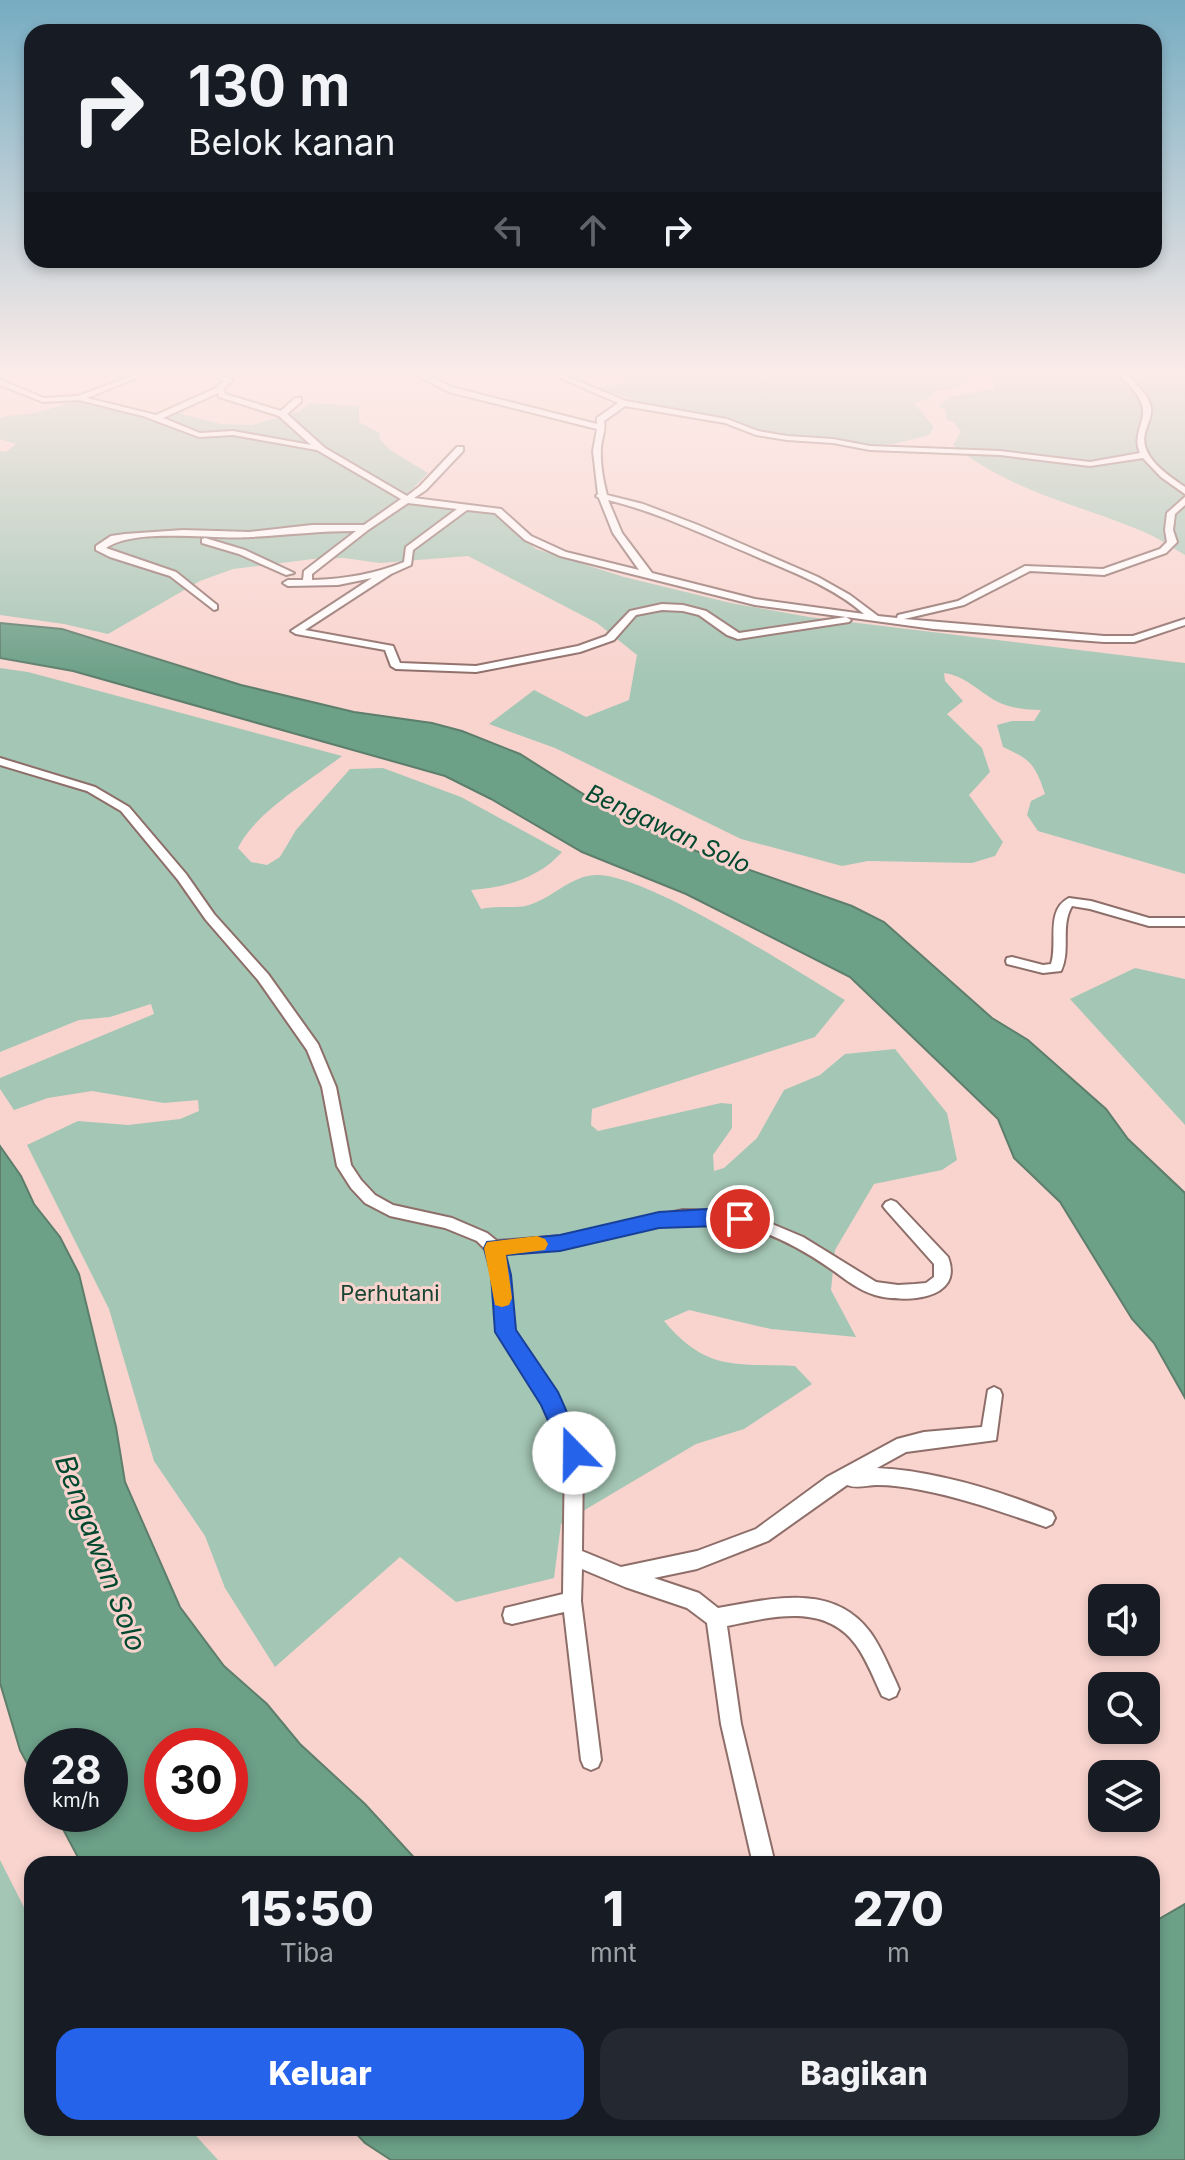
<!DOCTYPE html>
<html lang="id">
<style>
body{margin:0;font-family:Inter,sans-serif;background:#242831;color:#f1f3f6;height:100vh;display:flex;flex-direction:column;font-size:30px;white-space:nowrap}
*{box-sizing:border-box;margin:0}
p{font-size:26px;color:#9ea1a6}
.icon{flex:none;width:44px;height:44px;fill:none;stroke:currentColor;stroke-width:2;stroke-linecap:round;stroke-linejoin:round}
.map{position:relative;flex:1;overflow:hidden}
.side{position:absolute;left:24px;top:1856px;width:1136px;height:280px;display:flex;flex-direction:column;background:#171b24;border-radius:24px;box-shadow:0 4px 12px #0003}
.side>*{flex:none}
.banner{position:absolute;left:24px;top:24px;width:1138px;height:244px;border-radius:24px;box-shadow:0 4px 12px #0003;background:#171b24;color:#f1f3f6;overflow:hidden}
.tools{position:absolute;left:1088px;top:1584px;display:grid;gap:16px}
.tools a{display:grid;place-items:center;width:72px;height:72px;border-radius:16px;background:#171b24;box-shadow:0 4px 12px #0003;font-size:40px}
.speed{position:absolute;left:24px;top:1728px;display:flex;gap:16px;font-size:40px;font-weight:700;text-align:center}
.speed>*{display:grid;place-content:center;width:104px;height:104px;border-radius:50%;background:#171b24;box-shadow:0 4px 12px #0003;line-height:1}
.speed small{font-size:20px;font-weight:400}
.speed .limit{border:12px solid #d22;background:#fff;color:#111}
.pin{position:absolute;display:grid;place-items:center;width:68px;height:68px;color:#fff;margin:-34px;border:4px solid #fff;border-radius:50%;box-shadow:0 2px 8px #0007}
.me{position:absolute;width:88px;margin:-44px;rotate:338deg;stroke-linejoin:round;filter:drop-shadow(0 0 6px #0008)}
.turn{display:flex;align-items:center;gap:28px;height:168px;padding:0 32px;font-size:36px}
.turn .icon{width:104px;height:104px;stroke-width:2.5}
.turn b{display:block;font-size:56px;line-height:68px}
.lanes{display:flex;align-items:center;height:76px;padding:0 32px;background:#0003;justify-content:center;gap:40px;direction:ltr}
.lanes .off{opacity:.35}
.eta{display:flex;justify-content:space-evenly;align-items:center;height:136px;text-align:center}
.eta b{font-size:48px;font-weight:800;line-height:56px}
.button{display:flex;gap:16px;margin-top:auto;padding:16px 32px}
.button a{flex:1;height:92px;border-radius:24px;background:#2563eb;color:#fff;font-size:32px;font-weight:800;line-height:92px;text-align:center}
.button a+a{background:#242831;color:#f1f3f6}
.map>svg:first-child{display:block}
.green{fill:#a4c6b4}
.water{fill:#6ca087;stroke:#5e7e6c;stroke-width:2;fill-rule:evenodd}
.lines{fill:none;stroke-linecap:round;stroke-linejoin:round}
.minor-casing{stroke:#8e6e69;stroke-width:4}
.minor{fill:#fff;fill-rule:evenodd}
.route{fill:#2563eb;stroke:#184099;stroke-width:2}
.slow{fill:#f59e0b}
.labels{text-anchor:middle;stroke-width:6;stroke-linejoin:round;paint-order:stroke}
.park-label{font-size:22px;fill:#184431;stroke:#f9d4cf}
.water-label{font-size:24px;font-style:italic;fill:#00482f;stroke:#f9d4cf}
.near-water-label{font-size:28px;font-style:italic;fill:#00482f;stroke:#f9d4cf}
</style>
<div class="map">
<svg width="1185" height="2160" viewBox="0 0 1185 2160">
<rect width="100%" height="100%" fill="#f9d4cf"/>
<!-- green -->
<g class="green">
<path d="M617,376h352l2,5 -21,9h-14l-8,9 -14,4 20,24 -5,8 -35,9 -22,1 -102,-12 -45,-15 -60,-9 -68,-21 29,-5z"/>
<path d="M991,376h194v179c-14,-8 -28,-18 -43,-24 -68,-28 -130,-39 -189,-86l8,-13 -7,-10 -8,-2v-9l-7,-5 11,-9 43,-8 3,-6z"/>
<path d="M78,401l78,19 19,-8 46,12 31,1 48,-14 10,-8 49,3v16l21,11 -1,5 11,12 38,23 -27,28 9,4 83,9 43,35 88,28 107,26 78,14 376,46v211l-147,-43 -11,-16 4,-14 14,-7c-10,-30 -14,-34 -42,-47l-6,-22 15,-4h22l7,-11c-17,0 -31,-2 -45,-9 -19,-11 -31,-25 -52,-28l1,8 18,20 -16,13 35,34 8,24 -21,23 34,47 -8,14 -23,7 -104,-2 -26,5 -101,-27 -186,-91 -66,-24 45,-34 52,27 43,-17 8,-45 -40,-32 -129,-67 -88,7 -36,-5 -31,1 -80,10 -33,12 -92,53 -44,-10 -64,-9v-164l6,1 10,-8 -16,-5v-21c14,-5 26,-2 39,-6 14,-3 25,-9 39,-11z"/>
<path d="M0,668l28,4 314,84c-31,24 -88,57 -104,92l13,14 16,3 13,-8 16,-27 54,-61 33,-1 78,29 101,55c-23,26 -57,36 -91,38l10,19c18,-4 36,0 48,-4 23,-7 42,-29 66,-30 49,-3 202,96 250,125l-30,37 -223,72 -1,16 7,6 123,-28 11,1v24l-19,27 1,16 10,-3 33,-30 27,-48 36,-15 25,-21 50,-5 52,64 10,47 -15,10 -68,14 -39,66 -4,40 25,47 -85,-8 -82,-19 -25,11c43,51 71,42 131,45l17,18 -68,45 -48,15 -135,80 -7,54 -98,24 -56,-45 -125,110 -50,-79 -20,-52 -51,-75 -45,-152 -82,-164 51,-24 50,4 52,-6 19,-8 -1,-11 -34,3 -72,-12 -44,7 -34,12 -14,-21v-11l154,-64 -3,-10 -41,13 -31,3 -79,32z"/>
<path d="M1135,968l50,11v146l-115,-126z"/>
<path d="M0,1860l32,63v205h157l29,32h-218z"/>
</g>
<!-- water -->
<g class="water">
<path d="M0,623l62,6 179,56 113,27 78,11 30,8 58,23 95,60 81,37 156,55 32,16 108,96 36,22 78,69 22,30 57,54v205l-31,-55 -22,-24 -72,-117 -46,-44 -16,-39 -148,-142 -164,-83 -104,-42 -91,-53 -46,-23 -372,-105 -73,-13z"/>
<path d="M0,1146l21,30 13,28 26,33 19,37 37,153 9,55 55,125 44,59 43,38 33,40 65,60 55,60 -339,-1 -26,-49h55v-68h-68v45l-22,-41 -20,-67zM162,1746h68v68h-68z"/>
<path d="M1185,1904v256h-794l-26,-17 -14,-15h801v-205z"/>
</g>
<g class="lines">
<defs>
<g id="minor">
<path d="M131,376h10l-54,22 69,17 60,-27 8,-7 -13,-5h12l10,4 -9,8 1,6 56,17 14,-13h6v4l-14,12 38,34 82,48 13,-10 37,-39h6v4l-37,39 -12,8 87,11 30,27 35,16 73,18 -26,-37 -14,-35 -3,-2 2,-2 -5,-43 4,-22 -148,-37 -31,-16h10l27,12 142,36v-6l21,-15 -62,-27h10l60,25 101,18 31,12 29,5 46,3 37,7 130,5 90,11 50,-9c-9,-20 9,-33 1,-51 -4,-10 -13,-17 -20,-26h8c7,9 20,19 22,32 1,9 -4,17 -6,25 -6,24 23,42 40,54v7l-24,-17 -18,-19 -53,8 -90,-11 -130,-5 -37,-7 -46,-3 -31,-5 -31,-12 -100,-17 -21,15c2,9 -2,16 -3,26 -1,16 2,33 6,48l36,9 55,21 120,52 32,18 28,21 19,2 1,-3 60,-14 67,-35 78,3 57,-20 7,-7 -2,-12 2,-17 18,-16v8l-10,9 -2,16 4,12 -11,11 -62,22 -74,-4 -66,34 -60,14 200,17h29l52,-17v6l-51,17h-30l-170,-13 -88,-12 5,3 -2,2 -111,17 -11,-4 -28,-20 -16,-4 -21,-1 -26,5 -22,25 -34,12 -104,20 -80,-3 -5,-3 -6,-16 -89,-16 -5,-3 81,-53 -34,7 -50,1 -5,-3 5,-3h15l1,-9 52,-40c-37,0 -69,4 -105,6 -37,3 -115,-10 -145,11l70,24 41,33v4l-3,1 -44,-34 -60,-19 -14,-7v-4l15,-10 14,-2 58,-4 66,2 63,-7h52l37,-26 -84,-49 -84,-15 -34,2 -56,-21 -64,-16 -36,2 -43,-17v-5l44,18 34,-2zM218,393l1,4 60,19 32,29 -78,-14 -33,2 -37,-15zM608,500c49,12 94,34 140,53 40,18 83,32 116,61l-109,-15 -103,-26 -30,-40zM408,503l49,6 -51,38 -2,15c-29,12 -60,17 -92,18v-6l56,-44zM467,510l28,3 30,27 35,16 195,49 91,12 -107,16 -33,-22 -23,-6 -21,-1 -32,7 -24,25 -28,10 -102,20 -76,-3 -7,-17 -88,-16 86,-56 20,-9 2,-15z"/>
<path d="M205,538l40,12 49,23 -8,2 -47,-21 -37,-11v-4z"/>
<path d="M0,758l95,29 34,20 57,67 28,40 54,60 50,70 18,43 15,78 10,15 14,15 18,10 59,13 35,15 10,8 65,-5 121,-26 48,1 29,8 43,18 73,45 22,3 17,-1 11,-1 8,-6v-13l-48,-54 -3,-4 3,-4 5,-2 5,2 52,55c17,44 -46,46 -73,38 -18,-5 -32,-18 -47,-28 -35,-24 -76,-44 -119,-46 -43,-1 -85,14 -127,23 -26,6 -52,8 -79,10l6,21 5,55 42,64 27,59 -1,98 39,16 76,-16 59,-22 71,-52 70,-38 27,-7 58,-5 6,-37 6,-3 6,3 2,5 -6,45 -90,12 -29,16c59,3 120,22 175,44l3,6 -3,6 -6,3c-41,-14 -83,-29 -125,-37 -15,-3 -29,-5 -44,-5 -10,0 -20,4 -30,0l-79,56 -71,28 -43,9 45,15 19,15c52,-9 115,-26 152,24 11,15 18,33 26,50l3,7 -3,7 -7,3 -7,-3c-8,-17 -15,-36 -26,-51 -31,-43 -85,-28 -129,-19l14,98 34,140h-22l-32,-140 -14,-101 -20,-15 -62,-21 -43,-18 -1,32 20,159 -3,7 -7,3 -7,-3 -3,-7 -17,-148 -52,12 -7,-2 -2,-7 2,-7 58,-14 2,-141 -21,-49 -46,-72 -5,-57 -6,-24 -10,-10 -32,-13 -55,-12 -25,-13 -14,-15 -14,-22 -15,-79 -15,-37 -49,-70 -52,-60 -28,-40 -57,-69 -34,-20 -87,-26z"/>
<path d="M1069,898l22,3 58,17h36v8h-36l-59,-17 -18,-3c-12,20 -1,44 -11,65l-18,2 -36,-9 -1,-3 1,-3 5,-1 31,8 8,-1c7,-21 -6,-54 18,-66z"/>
</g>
</defs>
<!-- minor casing -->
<use href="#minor" class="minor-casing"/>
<!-- minor -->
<use href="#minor" class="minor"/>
</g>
<!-- sky -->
<linearGradient id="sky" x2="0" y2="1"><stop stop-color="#76acc1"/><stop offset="0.55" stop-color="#fcece9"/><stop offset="1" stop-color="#fcece9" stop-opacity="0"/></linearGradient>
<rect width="1185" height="678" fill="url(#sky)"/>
<!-- route -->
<path class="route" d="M708,1209l39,4 3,6 -3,6 -88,3 -99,23 -54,4 5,20 5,55 42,62 27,61 -3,8 -8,3 -8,-3 -25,-56 -46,-73 -4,-57 -7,-27 3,-6 73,-7 99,-23z"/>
<!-- slow -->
<path class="slow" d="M537,1236l8,3 3,5 -3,6 -39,5 6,43 -3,7 -7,2 -7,-2 -11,-57 3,-6z"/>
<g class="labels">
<!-- park labels -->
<g class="park-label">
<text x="390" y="1301">Perhutani</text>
</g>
<!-- water labels -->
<g class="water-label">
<text transform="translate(668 829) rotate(25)" y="8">Bengawan Solo</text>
</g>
<!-- near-water labels -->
<g class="near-water-label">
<text transform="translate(101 1553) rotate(69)" y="10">Bengawan Solo</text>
</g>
</g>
</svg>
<div class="tools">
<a><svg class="icon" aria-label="sound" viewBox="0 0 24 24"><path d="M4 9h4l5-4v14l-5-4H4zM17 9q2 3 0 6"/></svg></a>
<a><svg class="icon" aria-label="search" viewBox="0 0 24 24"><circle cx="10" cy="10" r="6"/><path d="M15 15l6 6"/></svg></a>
<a><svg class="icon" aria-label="layers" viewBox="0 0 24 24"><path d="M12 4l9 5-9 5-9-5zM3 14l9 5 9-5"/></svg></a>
</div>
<div class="speed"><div>28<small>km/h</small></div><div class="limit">30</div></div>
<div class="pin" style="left:740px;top:1219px;background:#d93025"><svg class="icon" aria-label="arrive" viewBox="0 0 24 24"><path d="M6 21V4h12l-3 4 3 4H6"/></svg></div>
<svg class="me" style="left:574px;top:1453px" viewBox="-20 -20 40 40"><circle r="19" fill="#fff"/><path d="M0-13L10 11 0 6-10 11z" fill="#2563eb"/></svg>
<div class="banner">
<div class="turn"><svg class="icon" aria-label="right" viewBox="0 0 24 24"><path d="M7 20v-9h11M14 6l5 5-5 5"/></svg><div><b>130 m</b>Belok kanan</div></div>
<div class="lanes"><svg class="icon off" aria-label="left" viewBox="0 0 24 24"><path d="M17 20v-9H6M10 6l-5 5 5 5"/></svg><svg class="icon off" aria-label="ahead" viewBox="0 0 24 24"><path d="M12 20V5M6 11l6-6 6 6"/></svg><svg class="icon" aria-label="right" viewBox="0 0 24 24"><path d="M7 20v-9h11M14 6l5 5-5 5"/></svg></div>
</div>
<section class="side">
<div class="eta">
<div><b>15:50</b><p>Tiba</p></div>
<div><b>1</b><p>mnt</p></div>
<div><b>270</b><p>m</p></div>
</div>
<div class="button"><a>Keluar</a><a>Bagikan</a></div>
</section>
</div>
